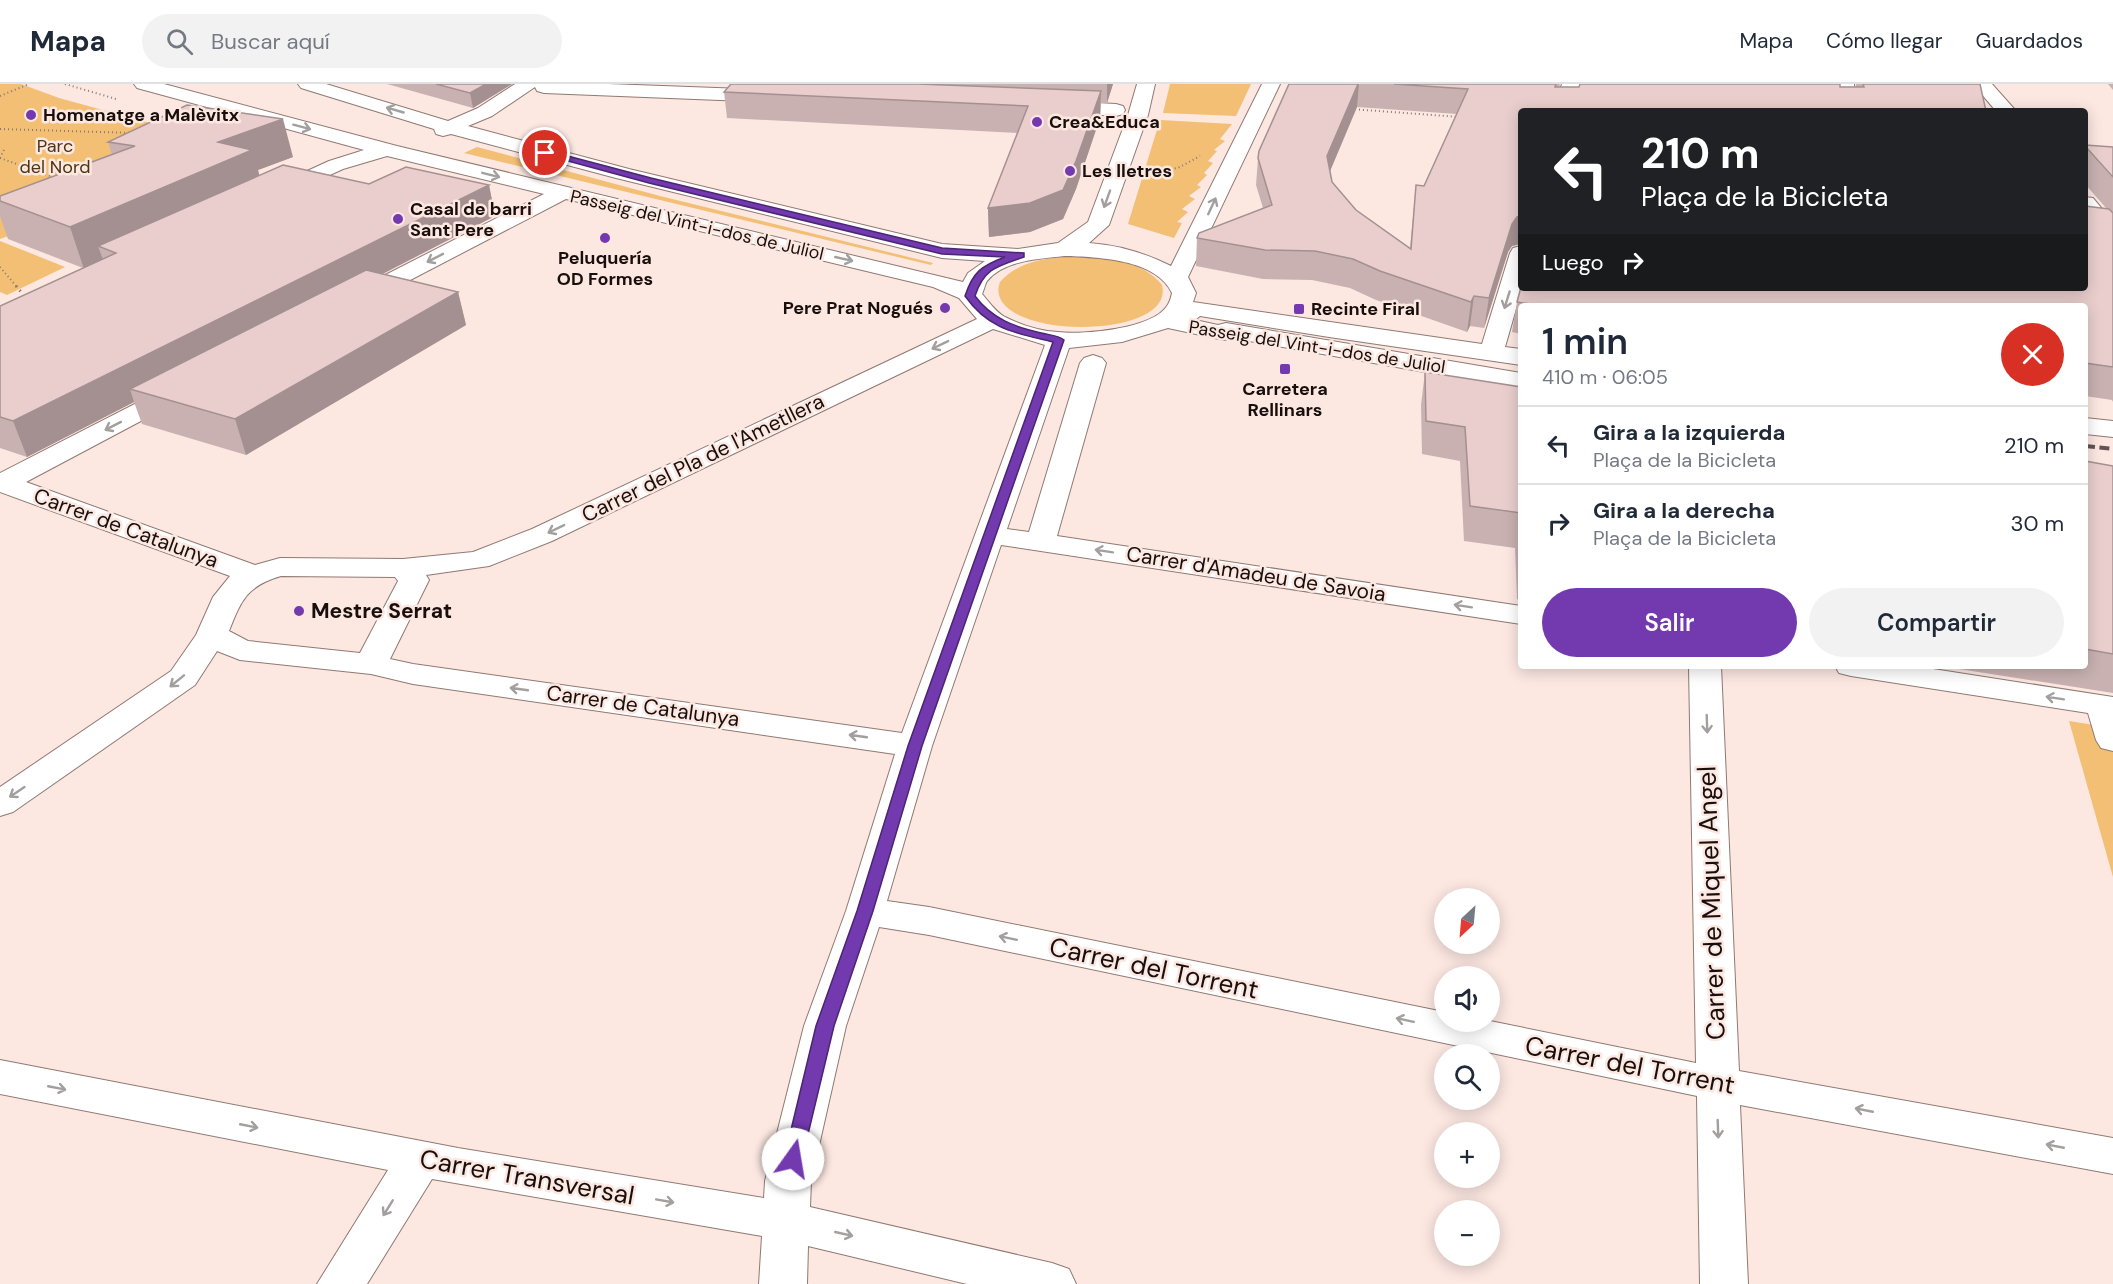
<!DOCTYPE html>
<html lang="es">
<meta charset="utf-8">
<style>
body{margin:0;font-family:"DM Sans",sans-serif;background:#f2f2f3;color:#1f2937;height:100vh;display:flex;flex-direction:column;font-size:22px;white-space:nowrap}
*{box-sizing:border-box;margin:0}
p{font-size:20px;color:#747a83}
.icon{flex:none;width:33px;height:33px;fill:none;stroke:currentColor;stroke-width:2;stroke-linecap:round;stroke-linejoin:round}
.map{position:relative;flex:1;overflow:hidden}
.panel{position:absolute;left:1518px;top:219px;width:570px;height:366px;display:flex;flex-direction:column;background:#fff;border-radius:6px;box-shadow:0 3px 15px #0003}
.panel>*{flex:none}
.top-card{position:absolute;left:1518px;top:24px;width:570px;height:183px;border-radius:6px;box-shadow:0 3px 15px #0003;background:#202124;color:#fff;overflow:hidden}
.needle{width:39px;rotate:206deg}
.fabs{position:absolute;left:1434px;top:804px;display:grid;gap:12px}
.fabs a{display:grid;place-items:center;width:66px;height:66px;border-radius:50%;background:#fff;box-shadow:0 3px 15px #0003;font-size:30px}
.pin{position:absolute;display:grid;place-items:center;width:51px;height:51px;color:#fff;margin:-26px;border:3px solid #fff;border-radius:50%;box-shadow:0 2px 6px #0007}
.me{position:absolute;width:66px;margin:-33px;rotate:13deg;stroke-linejoin:round;filter:drop-shadow(0 0 4px #0008)}
.turn{display:flex;align-items:center;gap:21px;height:126px;padding:0 24px;font-size:27px}
.turn .icon{width:78px;height:78px;stroke-width:2.5}
.turn b{display:block;font-size:42px;line-height:51px}
.then{display:flex;align-items:center;height:57px;padding:0 24px;background:#0003;gap:12px;font-size:22px}
.round{display:grid;place-items:center;flex:none;width:63px;height:63px;border-radius:32px;background:#f2f2f3}
.summary{display:flex;align-items:center;justify-content:space-between;height:102px;padding:0 24px}
h1{font-size:36px;font-weight:600;line-height:45px}
.button{display:flex;gap:12px;margin-top:auto;padding:12px 24px}
.button a{flex:1;height:69px;border-radius:36px;background:#7339af;color:#fff;font-size:24px;font-weight:600;line-height:69px;text-align:center}
.button a+a{background:#f2f2f3;color:#1f2937}
ul{padding:0;list-style:none}
li{display:flex;align-items:center;gap:18px;height:78px;padding:0 24px;border-top:2px solid #e0e1e3}
li div{flex:1}
li b{display:block;font-size:22px}
li em{font-style:normal}
header{display:flex;align-items:center;gap:36px;box-sizing:border-box;height:84px;padding:0 30px;background:#fff;border-bottom:2px solid #e0e1e3}
header strong{font-size:28px}
nav{display:flex;gap:33px;margin-inline-start:auto;font-size:21px}
.search{width:420px;height:54px;background:#f2f2f3;display:flex;align-items:center;gap:15px;box-sizing:border-box;padding:0 21px;border-radius:33px;color:#747a83;font-size:22px}
.map>svg:first-child{display:block}
.green{fill:#f2bf74}
.lines{fill:none;stroke-linecap:round;stroke-linejoin:round}
.minor-casing{stroke:#907972;stroke-width:2}
.path-far1{stroke:#887975;stroke-width:2;stroke-dasharray:1 3;stroke-linecap:butt}
.path{stroke:#887975;stroke-width:3;stroke-dasharray:1.5 4;stroke-linecap:butt}
.minor{fill:#fff;fill-rule:evenodd}
.rail{stroke:#615451;stroke-width:4;stroke-dasharray:10 4.5;stroke-linecap:butt}
.wall{fill:#c9b1b1;fill-rule:evenodd}
.shaded-wall{fill:#a49090}
.building{fill:#eacece;stroke:#a49090;stroke-width:1.5}
.oneway{stroke:#a39f9e}
.route{fill:#7339af;stroke:#4b2572;stroke-width:1.5}
.poi-dot{fill:#7339af;stroke:#fce7e1;stroke-width:2}
.labels{text-anchor:middle;stroke-width:5;stroke-linejoin:round;paint-order:stroke}
.far-poi-label{font-size:18px;font-weight:bold;fill:#180f0d;stroke:#fce7e1;text-anchor:start}
.far-park-label{font-size:18px;fill:#4b3512;stroke:#fce7e1}
.far-street-label{font-size:18px;fill:#180f0d;stroke:#fce7e1}
.street-label{font-size:21px;fill:#180f0d;stroke:#fce7e1}
.poi-label{font-size:21px;font-weight:bold;fill:#180f0d;stroke:#fce7e1;text-anchor:start}
.near-street-label{font-size:26px;fill:#180f0d;stroke:#fce7e1}
</style>
<header>
<strong>Mapa</strong>
<div class="search"><svg class="icon" aria-label="search" viewBox="0 0 24 24"><circle cx="10" cy="10" r="6"/><path d="M15 15l6 6"/></svg>Buscar aquí</div>
<nav><a>Mapa</a><a>Cómo llegar</a><a>Guardados</a></nav>
</header>
<div class="map">
<svg width="2113" height="1200" viewBox="0 0 2113 1200">
<rect width="100%" height="100%" fill="#fce7e1"/>
<!-- green -->
<g class="green">
<path d="M0,0h21l38,14 120,33 -140,94 -39,14z"/>
<path d="M1170,0h81l-15,32 -73,-3z"/>
<path d="M1160,36l72,4 -12,15 5,2 -11,9 3,1 -9,10 5,2 -9,10 3,2 -10,10 4,2 -12,9 6,3 -13,10 6,3 -11,10 5,1 -8,15 -46,-14z"/>
<path d="M477,63l183,49 273,67 -2,2 -467,-112z"/>
<path d="M0,157l65,26 -58,28 -7,-3z"/>
<path d="M1082,172c29,3 61,5 80,29 15,58 -183,55 -162,-3 20,-23 53,-25 82,-26z"/>
<path d="M2069,637l44,7v149z"/>
</g>
<g class="lines">
<defs>
<g id="minor">
<path d="M134,0h30l233,62 566,136 5,-9 17,-12 -43,-3 -326,-80 -165,-44 -8,2 -7,-2 -2,-5 -133,-41 -3,-4h28l122,37 30,-13 37,-24h93l162,6 7,2 2,4 -2,4 -7,2 -226,-9 -7,-2 -2,-4 -43,29 -24,10 161,43 313,75 76,5 40,-6 30,-21 40,-107 9,-31h18l-7,31 -39,110 -20,18c29,2 56,10 82,23l91,-182h18l-92,193 8,16 -3,9 289,42 28,-91 3,-5 8,-2 1,42 -17,59 16,2v16l-192,-28 -129,-21 -5,4 23,5 8,-2 295,50v16l-289,-51 -8,2 -56,-12 -46,14 -53,6 -62,181 22,3 51,-169 4,-5 9,-3 9,3 4,5 -49,173 464,70v18l-520,-79 -69,201 -45,155 42,6 515,105v10l46,-1 206,42 -7,-397h32l18,405 374,67v36l-373,-69 8,179h-48l-3,-188 -768,-161 -50,-8 -33,99 -35,155 -1,26 242,56 17,6 7,15h-109l-159,-38 -1,38h-48l3,-48 -330,-57 -65,105h-50l71,-114 -388,-76v-34l458,88 306,50 1,-17 39,-155 42,-115 49,-157 -482,-70 -42,-10 -131,-14 -23,-9 -22,34 -182,127 -13,4v-29l171,-116 25,-36 17,-38 17,-21 -230,-84v-19l168,-86 9,-3 9,3 4,5 -4,5 -160,85 229,83 25,-7 123,1 70,-7 59,-23 445,-210 -18,-21 -26,-11 -367,-88 -200,104 -8,2 -8,-2 -4,-5 4,-5 194,-99 -157,-38 -44,13 -59,27 -7,2 -7,-2 -3,-4 3,-4 59,-27 35,-11 -227,-62zM1064,172c34,1 92,3 108,37 -1,4 -2,9 -5,13 -15,23 -84,29 -109,26 -18,-1 -37,-7 -53,-15 -9,-5 -16,-15 -23,-23 2,-4 3,-10 5,-13 17,-21 53,-22 77,-25zM993,245l52,16 -143,388 -489,-69 -23,-5 39,-79 -3,-5 63,-9 63,-25zM281,492l114,1 3,4 -38,72 -112,-12 -19,-10c12,-31 18,-45 52,-55z"/>
<path d="M1562,0h18l-7,27h-20z"/>
<path d="M1836,0h18l1,27h-20z"/>
<path d="M1973,0h19l24,27h-20z"/>
<path d="M1055,17l61,3 7,2 2,4 -2,4 -7,2 -68,-5 -2,-4 2,-4z"/>
<path d="M2085,113l8,1 20,24v21l-8,-2 -20,-24z"/>
<path d="M2085,334l28,3v16l-28,-3z"/>
<path d="M1835,582h79l199,31v54l-12,-3 -5,-8 -8,-27 -237,-37 -12,-3z"/>
</g>
</defs>
<!-- minor casing -->
<use href="#minor" class="minor-casing"/>
<!-- path-far1 -->
<g class="path-far1">
<path d="M65,0l51,15"/>
<path d="M0,12l29,-12"/>
<path d="M1351,25l109,8"/>
<path d="M0,45l134,4"/>
<path d="M0,74l56,20"/>
<path d="M0,74l5,-10"/>
<path d="M1151,88l27,-4 22,-12"/>
<path d="M0,183l17,20"/>
</g>
<!-- path -->
<path class="path" d="M16,202l7,8"/>
<!-- minor -->
<use href="#minor" class="minor"/>
<!-- rail -->
<path class="rail" d="M2085,362l28,3"/>
</g>
<!-- wall -->
<g class="wall">
<path d="M387,0h125l-39,24z"/>
<path d="M731,0h382l-6,19h-6l-1,15 -24,71 -13,30 -33,13 -41,5 -1,-29 30,-75 -291,-15 -3,-26z"/>
<path d="M1289,0h271l-1,3h297v-3h124l-459,27v133l-9,2 -4,6 -24,76 -14,-2 -3,6 -91,-32 -26,-12 -38,-8 -49,-1 -67,-13 1,-28 66,-30 -7,-23 2,-27zM1357,23l100,7 -33,72 -8,-1 -6,63 -54,-38 -24,-28 -2,-11z"/>
<path d="M2108,0h5v6z"/>
<path d="M108,58l185,15 -35,13 1,6 110,8 120,1 6,31 -112,58 75,18 8,33 -220,130 -104,-31 -8,-22 -107,55 -27,-9v-142l83,-38 -75,-29 -8,-23v-20l112,-41z"/>
<path d="M2085,61l28,2v255l-1,-2 -27,-4v-90h-564v28l-9,-2 5,-30 568,-14 21,-80 -21,-24z"/>
<path d="M1425,288l96,15v213l-4,-1 -2,-51 -51,-7 -4,-80 -38,-7 -1,-49z"/>
<path d="M2085,377l28,5v227l-173,-27h145z"/>
</g>
<!-- shaded-wall -->
<g class="shaded-wall">
<path d="M486,0h26l-39,24 -3,-15z"/>
<path d="M1107,0h6l-6,19z"/>
<path d="M1358,0h1l-2,23 -32,76 2,-27z"/>
<path d="M1101,7l-1,27 -24,71 -13,30 -33,13 -41,5 -1,-29z"/>
<path d="M283,35l10,38 -35,13 5,18 -147,65 -18,-7 5,14 -19,9 -14,-42 148,-85z"/>
<path d="M489,101l6,31 -347,178 -18,-5 4,13 -107,55 -14,-36z"/>
<path d="M1521,132l-1,28 -8,2 -4,6 -24,76 5,-30 23,-74 5,-7z"/>
<path d="M458,208l8,33 -220,130 -11,-36z"/>
<path d="M1474,212l-4,30 -3,6 4,-30z"/>
</g>
<!-- building -->
<g class="building">
<path d="M436,0h50l-16,9z"/>
<path d="M731,0h187l183,7 -25,70 -13,29 -33,13 -42,5 40,-102 -304,-14z"/>
<path d="M1289,0h69l-31,72 5,26 24,28 55,39 5,-64 8,1 44,-97 -74,-5h162l-1,3h24l1,-3h260v3h24l-1,-3h117l6,27h-465v105l-4,1 -5,7 -23,74 -15,-2 -3,6 -91,-31 -27,-12 -38,-8 -50,-1 -68,-12 2,-5 73,-28 -14,-47 1,-7z"/>
<path d="M187,21l96,14 -65,23 34,8 -182,77 -70,-26v-5l135,-50 -27,-4z"/>
<path d="M2085,61l28,2v30l-28,-31z"/>
<path d="M283,81l86,19 37,-17 83,18 -476,236 -13,-4v-111l116,-53 -18,-7z"/>
<path d="M2085,122l24,3 4,4v154l-28,-4v-57h-543l-25,-4 4,-15v1h564z"/>
<path d="M366,186l92,22 -223,127 -105,-30z"/>
<path d="M1425,288l96,15v126l-51,-7 -5,-79 -39,-6z"/>
<path d="M2085,377l28,5v188l-28,-5z"/>
</g>
<!-- one-way arrows -->
<defs><path id="oneway-shaft" d="M-6 0H5M1.5-3L5.5 0L1.5 3" fill="none" stroke-width="1.6" stroke-linecap="round" stroke-linejoin="round" transform="scale(1.5)"/></defs>
<g class="oneway">
<use href="#oneway-shaft" transform="translate(395 26) rotate(-164)"/>
<use href="#oneway-shaft" transform="translate(302 43) rotate(15)"/>
<use href="#oneway-shaft" transform="translate(491 91) rotate(14)"/>
<use href="#oneway-shaft" transform="translate(1107 115) rotate(110)"/>
<use href="#oneway-shaft" transform="translate(1212 122) rotate(-65)"/>
<use href="#oneway-shaft" transform="translate(435 174) rotate(153)"/>
<use href="#oneway-shaft" transform="translate(844 175) rotate(13)"/>
<use href="#oneway-shaft" transform="translate(1507 216) rotate(107)"/>
<use href="#oneway-shaft" transform="translate(940 261) rotate(154)"/>
<use href="#oneway-shaft" transform="translate(113 342) rotate(153)"/>
<use href="#oneway-shaft" transform="translate(556 445) rotate(154)"/>
<use href="#oneway-shaft" transform="translate(1104 467) rotate(-171)"/>
<use href="#oneway-shaft" transform="translate(1463 522) rotate(-171)"/>
<use href="#oneway-shaft" transform="translate(177 597) rotate(141)"/>
<use href="#oneway-shaft" transform="translate(519 605) rotate(-172)"/>
<use href="#oneway-shaft" transform="translate(2055 614) rotate(-171)"/>
<use href="#oneway-shaft" transform="translate(1707 640) rotate(88)"/>
<use href="#oneway-shaft" transform="translate(858 652) rotate(-172)"/>
<use href="#oneway-shaft" transform="translate(17 708) rotate(146)"/>
<use href="#oneway-shaft" transform="translate(1008 854) rotate(-168)"/>
<use href="#oneway-shaft" transform="translate(1405 936) rotate(-168)"/>
<use href="#oneway-shaft" transform="translate(57 1004) rotate(11)"/>
<use href="#oneway-shaft" transform="translate(1864 1026) rotate(-169)"/>
<use href="#oneway-shaft" transform="translate(249 1042) rotate(11)"/>
<use href="#oneway-shaft" transform="translate(1718 1045) rotate(88)"/>
<use href="#oneway-shaft" transform="translate(2055 1062) rotate(-169)"/>
<use href="#oneway-shaft" transform="translate(665 1117) rotate(10)"/>
<use href="#oneway-shaft" transform="translate(388 1124) rotate(122)"/>
<use href="#oneway-shaft" transform="translate(844 1150) rotate(13)"/>
</g>
<!-- route -->
<path class="route" d="M545,66l106,28 291,70 82,5v4c-26,9 -40,11 -49,39 17,23 40,31 66,37 8,2 17,2 23,7l-142,406 -49,165 -39,115 -32,133 -2,5 -7,2 -6,-2 -3,-5 32,-133 41,-115 51,-165 145,-404c-37,-9 -64,-12 -88,-46 8,-24 16,-30 40,-39l-63,-3 -293,-71 -107,-29v-3z"/>
<!-- markers -->
<g class="poi-dot">
<circle cx="31" cy="31" r="6"/>
<circle cx="1037" cy="38" r="6"/>
<circle cx="1070" cy="87" r="6"/>
<circle cx="398" cy="135" r="6"/>
<circle cx="605" cy="154" r="6"/>
<circle cx="945" cy="224" r="6"/>
<rect x="1293" y="219" width="12" height="12" rx="3"/>
<rect x="1279" y="279" width="12" height="12" rx="3"/>
<circle cx="299" cy="527" r="6"/>
</g>
<g class="labels">
<!-- far-poi labels -->
<g class="far-poi-label">
<text x="43" y="37">Homenatge a Malèvitx</text>
<text x="1049" y="44">Crea&amp;Educa</text>
<text x="1082" y="93">Les lletres</text>
<text x="410" y="131">Casal de barri<tspan x="410" dy="21">Sant Pere</tspan></text>
<text x="605" y="180" text-anchor="middle">Peluquería<tspan x="605" dy="21">OD Formes</tspan></text>
<text x="933" y="230" text-anchor="end">Pere Prat Nogués</text>
<text x="1311" y="231">Recinte Firal</text>
<text x="1285" y="311" text-anchor="middle">Carretera<tspan x="1285" dy="21">Rellinars</tspan></text>
</g>
<!-- far-park labels -->
<g class="far-park-label">
<text x="55" y="68">Parc<tspan x="55" dy="21">del Nord</tspan></text>
</g>
<!-- far-street labels -->
<g class="far-street-label">
<text transform="translate(697 141) rotate(13)" y="6">Passeig del Vint-i-dos de Juliol</text>
<text transform="translate(1317 263) rotate(9)" y="6">Passeig del Vint-i-dos de Juliol</text>
</g>
<!-- street labels -->
<g class="street-label">
<text transform="translate(703 374) rotate(-26)" y="7">Carrer del Pla de l'Ametllera</text>
<text transform="translate(126 444) rotate(20)" y="7">Carrer de Catalunya</text>
<text transform="translate(1256 490) rotate(9)" y="7">Carrer d'Amadeu de Savoia</text>
<text transform="translate(643 622) rotate(8)" y="7">Carrer de Catalunya</text>
</g>
<!-- poi labels -->
<g class="poi-label">
<text x="311" y="534">Mestre Serrat</text>
</g>
<!-- near-street labels -->
<g class="near-street-label">
<text transform="translate(1711 819) rotate(-92)" y="9">Carrer de Miquel Angel</text>
<text transform="translate(1154 884) rotate(12)" y="9">Carrer del Torrent</text>
<text transform="translate(1630 981) rotate(11)" y="9">Carrer del Torrent</text>
<text transform="translate(527 1093) rotate(10)" y="9">Carrer Transversal</text>
</g>
</g>
</svg>
<div class="fabs">
<a><svg class="needle" viewBox="-14 -14 28 28"><path d="M0-13l5 13h-10z" fill="#e53935"/><path d="M0 13l5-13h-10z" fill="#747a83"/></svg></a>
<a><svg class="icon" aria-label="sound" viewBox="0 0 24 24"><path d="M4 9h4l5-4v14l-5-4H4zM17 9q2 3 0 6"/></svg></a>
<a><svg class="icon" aria-label="search" viewBox="0 0 24 24"><circle cx="10" cy="10" r="6"/><path d="M15 15l6 6"/></svg></a>
<a>+</a>
<a>−</a>
</div>
<div class="pin" style="left:545px;top:69px;background:#d93025"><svg class="icon" aria-label="arrive" viewBox="0 0 24 24"><path d="M6 21V4h12l-3 4 3 4H6"/></svg></div>
<svg class="me" style="left:793px;top:1075px" viewBox="-20 -20 40 40"><circle r="19" fill="#fff"/><path d="M0-13L10 11 0 6-10 11z" fill="#7339af"/></svg>
<div class="top-card">
<div class="turn"><svg class="icon" aria-label="left" viewBox="0 0 24 24"><path d="M17 20v-9H6M10 6l-5 5 5 5"/></svg><div><b>210 m</b>Plaça de la Bicicleta</div></div>
<div class="then">Luego<svg class="icon" aria-label="right" viewBox="0 0 24 24"><path d="M7 20v-9h11M14 6l5 5-5 5"/></svg></div>
</div>
<section class="panel">
<div class="summary"><div><h1>1 min</h1><p>410 m · 06:05</p></div><a class="round" style="background:#d93025;color:#fff"><svg class="icon" aria-label="close" viewBox="0 0 24 24"><path d="M6 6l12 12M18 6L6 18"/></svg></a></div>
<ul>
<li><svg class="icon" aria-label="left" viewBox="0 0 24 24"><path d="M17 20v-9H6M10 6l-5 5 5 5"/></svg><div><b>Gira a la izquierda</b><p>Plaça de la Bicicleta</p></div><em>210 m</em></li>
<li><svg class="icon" aria-label="right" viewBox="0 0 24 24"><path d="M7 20v-9h11M14 6l5 5-5 5"/></svg><div><b>Gira a la derecha</b><p>Plaça de la Bicicleta</p></div><em>30 m</em></li>
</ul>
<div class="button"><a>Salir</a><a>Compartir</a></div>
</section>
</div>
